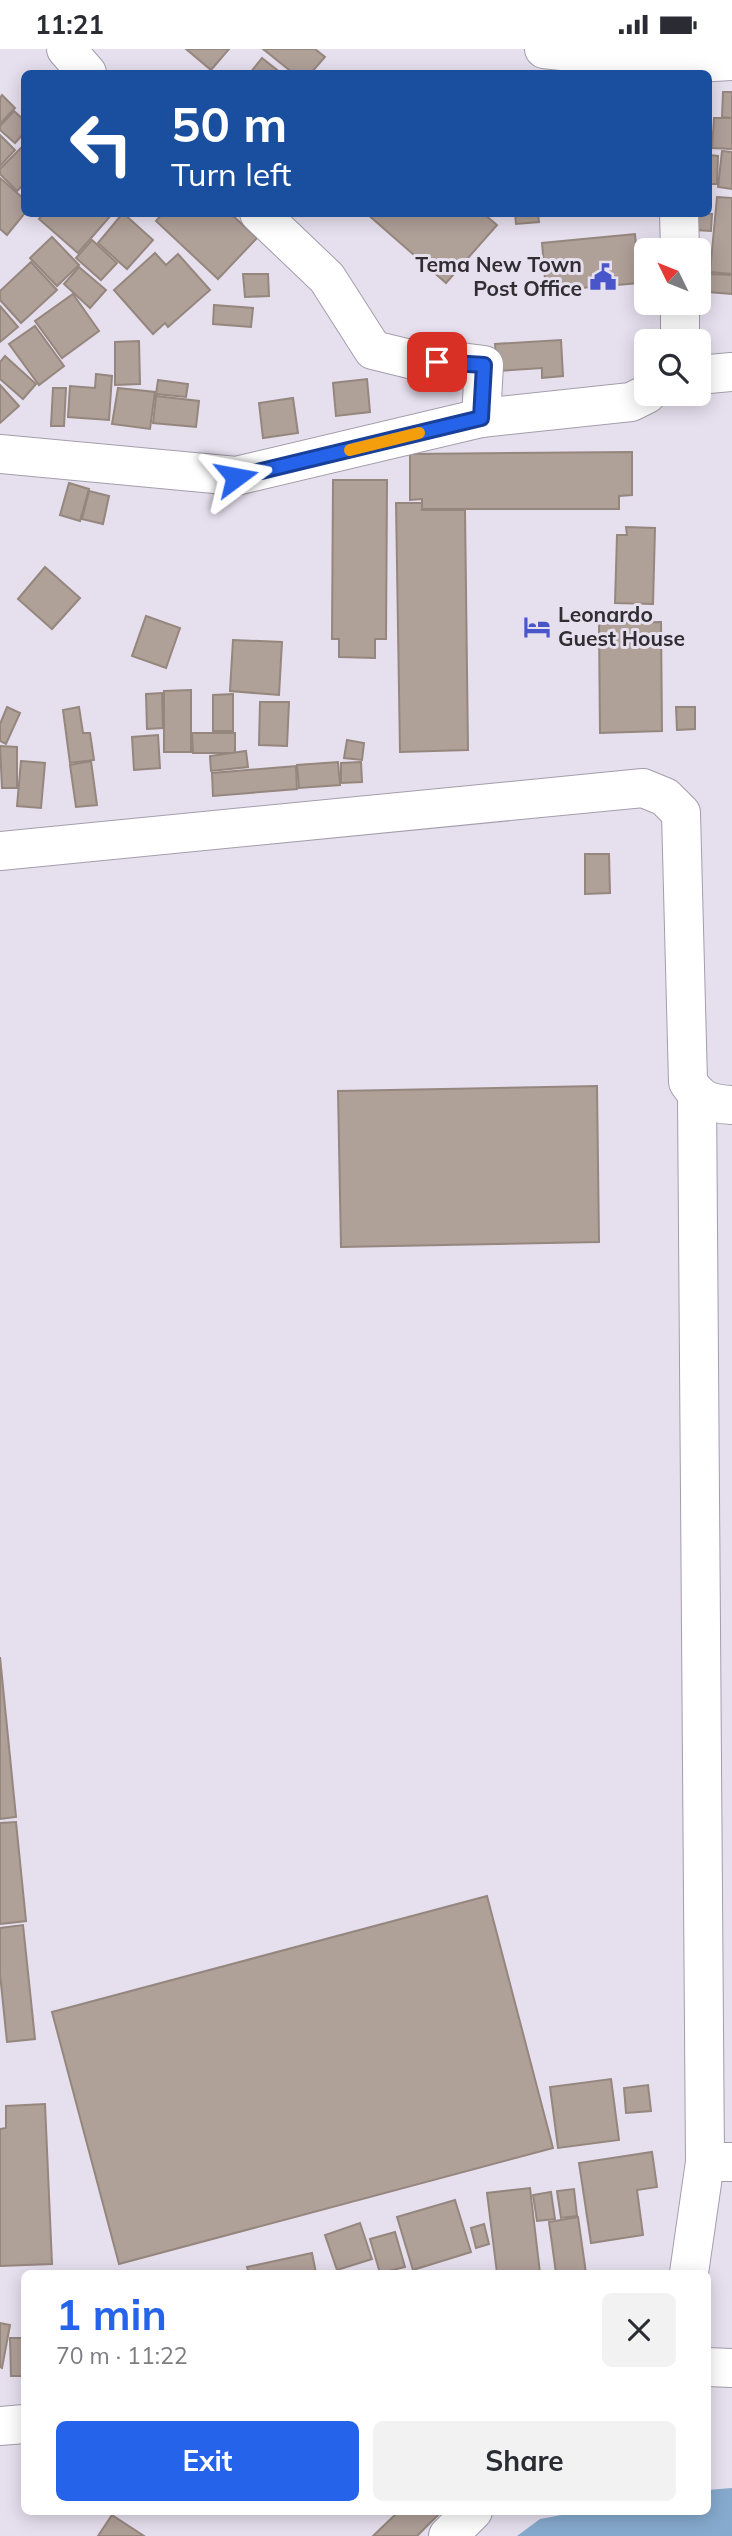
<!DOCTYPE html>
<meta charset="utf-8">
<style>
body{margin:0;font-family:Mulish,sans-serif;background:#f2f2f3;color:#2b2b33;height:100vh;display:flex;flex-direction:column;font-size:26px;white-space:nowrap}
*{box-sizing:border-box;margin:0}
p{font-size:23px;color:#7c7c81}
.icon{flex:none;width:38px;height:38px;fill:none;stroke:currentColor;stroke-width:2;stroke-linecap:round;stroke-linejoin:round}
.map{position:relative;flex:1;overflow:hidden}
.sheet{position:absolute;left:21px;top:2221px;width:690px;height:245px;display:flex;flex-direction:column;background:#fff;border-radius:10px;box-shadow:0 4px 18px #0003}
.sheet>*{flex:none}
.banner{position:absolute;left:21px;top:21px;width:691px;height:147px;border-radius:10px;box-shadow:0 4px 18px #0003;background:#1a4fa0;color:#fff;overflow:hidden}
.needle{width:46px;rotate:313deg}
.fabs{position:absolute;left:634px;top:189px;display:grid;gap:14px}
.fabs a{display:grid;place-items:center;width:77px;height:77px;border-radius:10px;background:#fff;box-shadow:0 4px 18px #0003;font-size:35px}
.pin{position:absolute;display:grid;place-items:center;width:60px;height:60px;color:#fff;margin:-30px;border-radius:14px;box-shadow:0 4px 10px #0006}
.me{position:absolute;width:77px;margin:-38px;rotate:77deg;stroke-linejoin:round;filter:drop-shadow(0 0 5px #0008)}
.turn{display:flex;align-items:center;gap:24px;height:147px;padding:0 35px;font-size:32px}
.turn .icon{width:91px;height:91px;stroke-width:2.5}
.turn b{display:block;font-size:49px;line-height:60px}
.round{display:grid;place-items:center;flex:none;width:74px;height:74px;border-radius:10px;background:#f2f2f3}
.head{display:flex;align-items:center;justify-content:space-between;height:119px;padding:0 35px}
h1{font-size:42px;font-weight:700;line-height:52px;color:#2563eb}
.cta{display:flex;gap:14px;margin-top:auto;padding:14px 35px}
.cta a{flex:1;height:80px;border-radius:10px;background:#2563eb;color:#fff;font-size:28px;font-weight:700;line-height:80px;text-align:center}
.cta a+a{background:#f2f2f3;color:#2b2b33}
.status{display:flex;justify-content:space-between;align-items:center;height:49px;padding:0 35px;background:#fff;direction:ltr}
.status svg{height:19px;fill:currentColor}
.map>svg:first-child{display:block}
.water{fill:#86aace}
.building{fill:#afa098;stroke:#95867e;stroke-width:2}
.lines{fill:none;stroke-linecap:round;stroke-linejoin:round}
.minor-casing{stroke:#a49dab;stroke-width:40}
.minor{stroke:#fff;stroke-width:38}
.route-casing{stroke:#184099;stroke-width:18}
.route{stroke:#2563eb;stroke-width:12}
.slow{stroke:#f59e0b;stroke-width:12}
.labels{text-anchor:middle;stroke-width:6;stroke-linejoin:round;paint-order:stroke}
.poi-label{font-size:21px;font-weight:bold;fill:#302e33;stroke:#e6dfee;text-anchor:end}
</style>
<div class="status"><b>11:21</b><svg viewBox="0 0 49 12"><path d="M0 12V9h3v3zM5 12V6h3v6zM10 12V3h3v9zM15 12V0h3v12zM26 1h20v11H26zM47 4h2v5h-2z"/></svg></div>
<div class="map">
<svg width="732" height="2487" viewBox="0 0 732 2487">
<rect width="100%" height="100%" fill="#e6dfee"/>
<!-- water -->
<path class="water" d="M732,2439v48h-215l23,-17 43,-8h124v-21z"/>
<!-- building -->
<g class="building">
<path d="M186,0h43l-18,21z"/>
<path d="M263,0h52l10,8 -14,16h-18z"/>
<path d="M262,9l19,15h-31z"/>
<path d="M723,43h9v26l-10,-1z"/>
<path d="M2,46l13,13 -15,16v-26z"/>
<path d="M14,62l10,9v13l-9,10 -15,-13v-4z"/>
<path d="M714,69h18v31l-20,-1z"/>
<path d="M0,86l15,15 -15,16z"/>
<path d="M21,99l3,3v33l-7,7 -17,-17v-5z"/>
<path d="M722,102l10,1v37l-14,-2z"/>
<path d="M709,106l9,1 -1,28h-8z"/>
<path d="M0,129l24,21 1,14 -18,22 -7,-6z"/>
<path d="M717,148l15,1v76l-22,-2z"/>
<path d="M44,164h69l-35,40 -39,-34z"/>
<path d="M123,164l30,27 -26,29 -29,-26z"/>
<path d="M163,164h67l27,25 -39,41 -62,-58z"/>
<path d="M366,164h117l14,12 -51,58z"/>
<path d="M515,164h23l1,9 -23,2z"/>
<path d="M696,164l16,1 -1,17 -16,-1z"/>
<path d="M635,185l4,49 -93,8 -4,-48z"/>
<path d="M52,188l27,28 -22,21 -27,-28z"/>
<path d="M92,191l25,23 -16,17 -25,-22z"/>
<path d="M155,204l11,12 12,-11 32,36 -42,37 -3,-4 -12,11 -39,-44z"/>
<path d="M31,213l26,28 -36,33 -21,-23v-9z"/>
<path d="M79,218l27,23 -16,18 -26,-24z"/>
<path d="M243,225h25l1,22 -24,1z"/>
<path d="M710,225l22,1v19l-23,-2z"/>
<path d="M73,245l26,37 -37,27 -27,-37z"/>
<path d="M214,256l39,3 -2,19 -38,-3z"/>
<path d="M0,257l18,21 -18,15z"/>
<path d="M35,277l29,40 -25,19 -30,-41z"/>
<path d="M561,291l2,36 -21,2v-10l-45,3 -2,-27z"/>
<path d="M139,292l1,43 -25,1v-43z"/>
<path d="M5,307l31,28 -13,15 -23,-20v-17z"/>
<path d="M96,325l16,2 -3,44 -41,-3 2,-31 25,2z"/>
<path d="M367,330l3,33 -34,4 -3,-33z"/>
<path d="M158,331l30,4 -2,13 -30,-3z"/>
<path d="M0,336l19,21 -19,17z"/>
<path d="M53,339h13l-2,38h-13z"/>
<path d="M118,339l37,4 -5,37 -38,-5z"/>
<path d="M156,347l43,5 -3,26 -43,-4z"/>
<path d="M293,349l5,35 -35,5 -4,-35z"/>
<path d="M632,403v43l-13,1v13h-197v-10l-12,1v-46z"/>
<path d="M333,431h54l-1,159h-11v19l-36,-1v-18h-7z"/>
<path d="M69,434l20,6 -9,32 -20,-6z"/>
<path d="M89,442l20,5 -6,28 -21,-5z"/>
<path d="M396,454h26v7h43l3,240 -68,2z"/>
<path d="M626,478l29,1 -2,76 -38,-1 2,-68h10z"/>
<path d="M45,518l35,31 -28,31 -34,-30z"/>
<path d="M146,567l34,12 -14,40 -34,-12z"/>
<path d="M661,573l1,109 -62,2 -1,-110z"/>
<path d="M233,591l49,2 -3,53 -49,-4z"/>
<path d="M191,641v62h-27v-61z"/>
<path d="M162,644l1,35 -16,1 -1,-35z"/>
<path d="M233,645v37h-20v-36z"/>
<path d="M260,653h29l-2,44 -28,-1z"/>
<path d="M7,658l13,6 -14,31 -6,-3v-17z"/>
<path d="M79,658l4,26h7l4,27 -24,3 -7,-53z"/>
<path d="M676,658h19v22l-18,1z"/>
<path d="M192,684h43v20h-42z"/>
<path d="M158,686l2,33 -26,2 -2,-33z"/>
<path d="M347,691l17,3 -2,17 -18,-2z"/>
<path d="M0,697l17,1v41h-15z"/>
<path d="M246,702l2,16 -37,4 -1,-15z"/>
<path d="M21,712l24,2 -4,45 -24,-2z"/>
<path d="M91,712l6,44 -21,2 -6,-42z"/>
<path d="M338,713l2,23 -41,3 -2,-23z"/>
<path d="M361,713l1,20 -21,1v-20z"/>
<path d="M296,717l1,23 -84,7 -1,-23z"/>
<path d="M585,805h24l1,39 -25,1z"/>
<path d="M597,1037l2,156 -258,5 -3,-156z"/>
<path d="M0,1608l16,160 -16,2z"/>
<path d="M16,1773l10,99 -26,3v-101z"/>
<path d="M487,1847l66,252 -434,116 -67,-252z"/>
<path d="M23,1876l12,114 -28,3 -7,-68v-46z"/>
<path d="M611,2030l8,61 -61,8 -8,-61z"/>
<path d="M648,2036l3,26 -25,2 -2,-25z"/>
<path d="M45,2055l7,160 -52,2v-137l6,-1v-22z"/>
<path d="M652,2103l5,35 -20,3 6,45 -52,8 -12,-80z"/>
<path d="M530,2139l10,85h-43l-10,-80z"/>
<path d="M574,2140l3,27 -16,2 -4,-27z"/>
<path d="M551,2143l4,27 -18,2 -4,-26z"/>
<path d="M455,2151l16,52 -58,18 -16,-53z"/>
<path d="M578,2168l8,56h-30l-7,-51z"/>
<path d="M360,2174l12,36 -35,11 -12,-35z"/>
<path d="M484,2175l5,20 -13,4 -5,-20z"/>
<path d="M395,2183l10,35 -25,6 -10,-34z"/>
<path d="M312,2204l4,20h-67l-2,-6z"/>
<path d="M0,2274l10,2 -8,43 -2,-1z"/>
<path d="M10,2289h14v38h-13z"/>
<path d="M399,2462h43l-25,25h-44z"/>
<path d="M112,2466l32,21h-46z"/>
</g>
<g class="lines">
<defs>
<g id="minor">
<path d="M66,0l21,24"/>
<path d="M544,0l135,15 53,-3"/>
<path d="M259,164l68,65 46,72 49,12 31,-1 31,4 -3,53"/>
<path d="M679,164l1,37"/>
<path d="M680,254v38"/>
<path d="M698,326l34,-3"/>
<path d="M0,405l236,22 245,-58 150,-16 16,-8"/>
<path d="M0,802l643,-63 22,9 16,16 7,269c12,19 23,22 44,23"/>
<path d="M697,1046l8,1067"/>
<path d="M689,2224l16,-111h27"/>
<path d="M707,2318l25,1"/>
<path d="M0,2377l24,-2"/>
<path d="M448,2487l25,-25"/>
</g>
</defs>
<!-- minor casing -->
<use href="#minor" class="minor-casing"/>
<!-- minor -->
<use href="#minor" class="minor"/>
</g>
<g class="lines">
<defs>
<path id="route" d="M236,428l245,-59 3,-53 -47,-3"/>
</defs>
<!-- route casing -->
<use href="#route" class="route-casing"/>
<!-- route -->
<use href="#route" class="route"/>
<!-- slow -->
<path class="slow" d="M350,401l69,-17"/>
</g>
<!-- icons -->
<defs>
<symbol id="civic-bare" viewBox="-9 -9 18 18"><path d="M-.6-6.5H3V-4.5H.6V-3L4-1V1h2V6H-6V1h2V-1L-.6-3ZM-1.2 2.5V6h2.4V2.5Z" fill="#4956cb" stroke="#e6dfee" stroke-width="2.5" paint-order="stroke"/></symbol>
<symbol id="hotel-bare" viewBox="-9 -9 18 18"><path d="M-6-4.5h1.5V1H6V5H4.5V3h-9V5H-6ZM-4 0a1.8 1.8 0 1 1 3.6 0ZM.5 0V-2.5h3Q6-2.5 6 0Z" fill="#4956cb" stroke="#e6dfee" stroke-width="2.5" paint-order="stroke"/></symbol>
</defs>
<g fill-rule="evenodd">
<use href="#civic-bare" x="584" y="209" width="38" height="38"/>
<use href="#hotel-bare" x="518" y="559" width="38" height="38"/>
</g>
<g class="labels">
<!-- poi labels -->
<g class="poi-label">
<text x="582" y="223">Tema New Town<tspan x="582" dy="24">Post Office</tspan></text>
<text x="558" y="573" text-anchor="start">Leonardo<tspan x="558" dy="24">Guest House</tspan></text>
</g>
</g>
</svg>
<div class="fabs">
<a><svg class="needle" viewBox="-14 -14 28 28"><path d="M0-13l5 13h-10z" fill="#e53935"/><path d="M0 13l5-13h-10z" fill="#7c7c81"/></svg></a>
<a><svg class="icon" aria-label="search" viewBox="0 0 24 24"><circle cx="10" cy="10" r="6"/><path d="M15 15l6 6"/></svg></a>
</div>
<div class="pin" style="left:437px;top:313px;background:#d93025"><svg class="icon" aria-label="arrive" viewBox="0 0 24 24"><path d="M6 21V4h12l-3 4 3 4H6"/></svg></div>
<svg class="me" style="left:236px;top:428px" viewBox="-20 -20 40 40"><path d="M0-17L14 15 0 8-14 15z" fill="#2563eb" stroke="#fff" stroke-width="4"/></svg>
<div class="banner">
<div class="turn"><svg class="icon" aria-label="left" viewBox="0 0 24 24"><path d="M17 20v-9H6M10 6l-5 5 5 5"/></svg><div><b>50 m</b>Turn left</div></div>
</div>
<section class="sheet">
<div class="head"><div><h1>1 min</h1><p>70 m · 11:22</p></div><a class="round"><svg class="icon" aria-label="close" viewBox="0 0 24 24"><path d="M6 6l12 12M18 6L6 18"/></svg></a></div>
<div class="cta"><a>Exit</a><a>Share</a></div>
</section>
</div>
